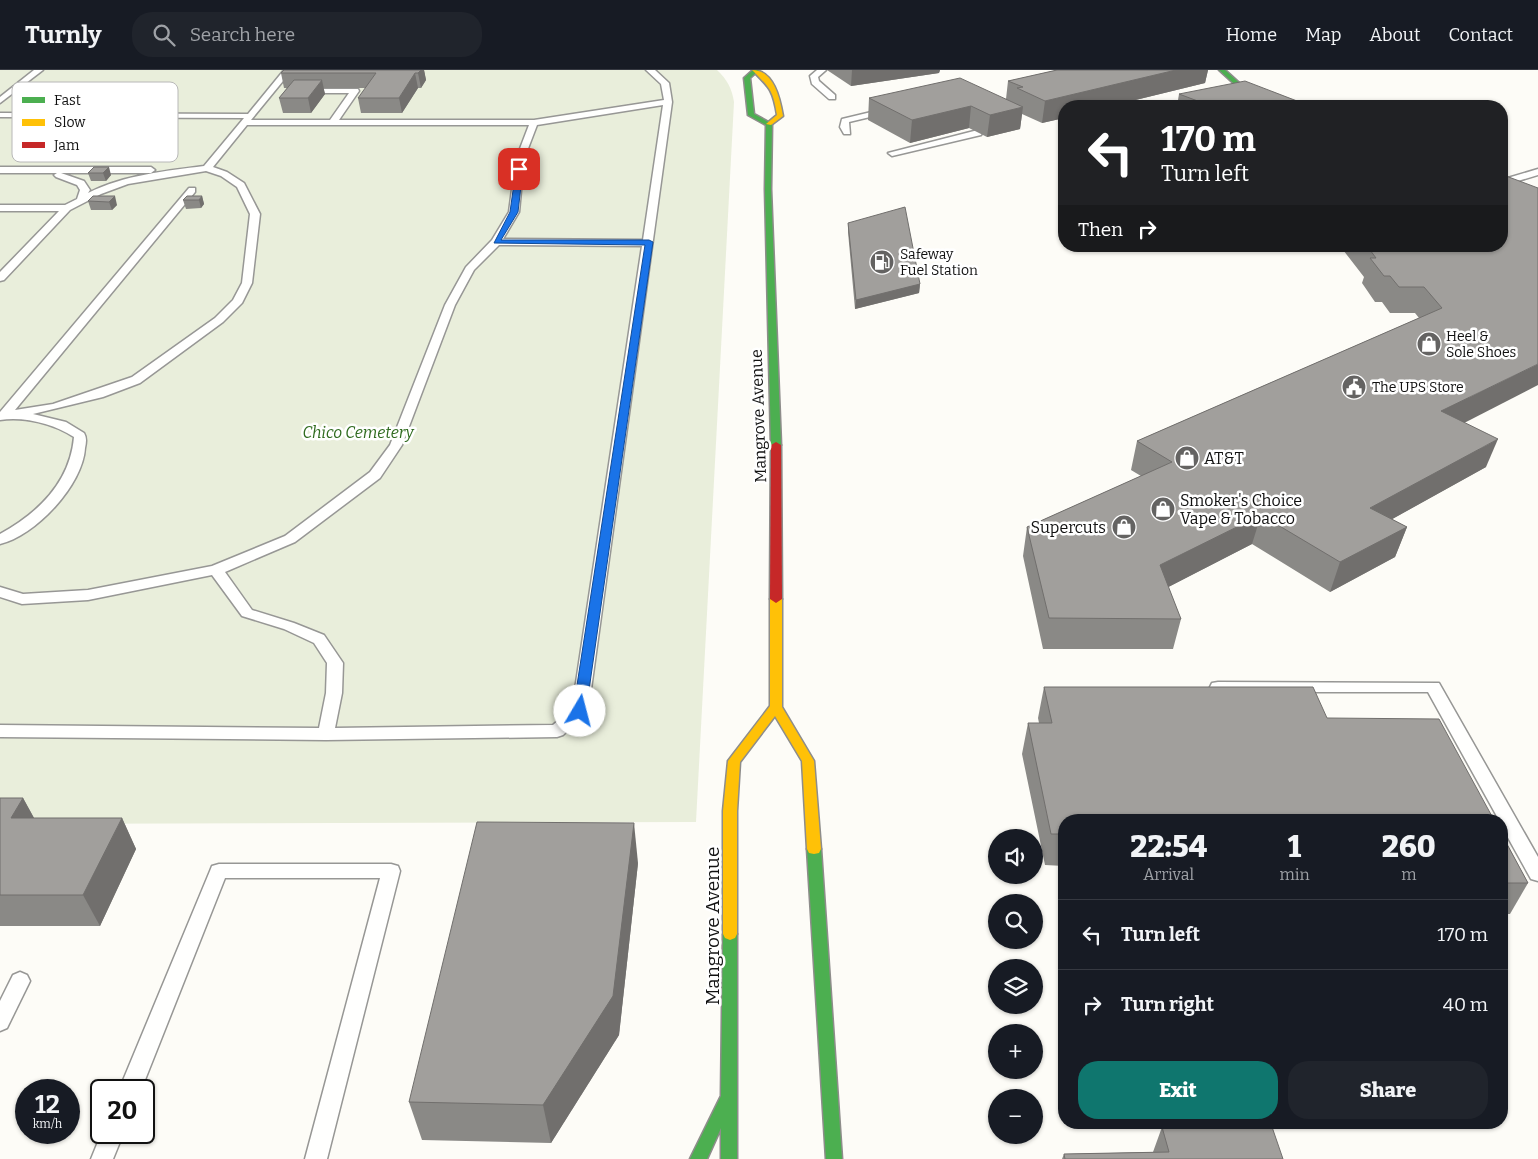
<!DOCTYPE html>
<meta charset="utf-8">
<style>
body{margin:0;font-family:Bitter,serif;background:#20242c;color:#f1f3f6;height:100vh;display:flex;flex-direction:column;font-size:19px;white-space:nowrap}
*{box-sizing:border-box;margin:0}
p{font-size:16px;color:#9ea1a6}
.icon{flex:none;width:28px;height:28px;fill:none;stroke:currentColor;stroke-width:2;stroke-linecap:round;stroke-linejoin:round}
.map{position:relative;flex:1;overflow:hidden}
.side{position:absolute;left:1058px;top:744px;width:450px;height:315px;display:flex;flex-direction:column;background:#171b24;border-radius:20px;box-shadow:0 1px 4px #0004}
.side>*{flex:none}
.hud{position:absolute;left:1058px;top:30px;width:450px;height:152px;border-radius:20px;box-shadow:0 1px 4px #0004;background:#202124;color:#fff;overflow:hidden}
.buttons{position:absolute;left:988px;top:759px;display:grid;gap:10px}
.buttons a{display:grid;place-items:center;width:55px;height:55px;border-radius:50%;background:#171b24;box-shadow:0 1px 4px #0004;font-size:25px}
.speed{position:absolute;left:15px;top:1009px;display:flex;gap:10px;font-size:25px;font-weight:700;text-align:center}
.speed>*{display:grid;place-content:center;width:65px;height:65px;border-radius:50%;background:#171b24;box-shadow:0 1px 4px #0004;line-height:1}
.speed small{font-size:12px;font-weight:400}
.speed .limit{border:2px solid #111;border-radius:8px;background:#fff;color:#111}
.pin{position:absolute;display:grid;place-items:center;width:42px;height:42px;color:#fff;margin:-21px;border-radius:10px;box-shadow:0 2px 8px #0006}
.me{position:absolute;width:55px;margin:-28px;rotate:8deg;stroke-linejoin:round;filter:drop-shadow(0 0 4px #0008)}
.turn{display:flex;align-items:center;gap:18px;height:105px;padding:0 20px;font-size:22px}
.turn .icon{width:65px;height:65px;stroke-width:2.5}
.turn b{display:block;font-size:35px;line-height:42px}
.then{display:flex;align-items:center;height:48px;padding:0 20px;background:#0003;gap:10px;font-size:19px}
.eta{display:flex;justify-content:space-evenly;align-items:center;height:85px;text-align:center}
.eta b{font-size:30px;font-weight:800;line-height:35px}
.action{display:flex;gap:10px;margin-top:auto;padding:10px 20px}
.action a{flex:1;height:58px;border-radius:20px;background:#0f766e;color:#fff;font-size:20px;font-weight:800;line-height:58px;text-align:center}
.action a+a{background:#20242c;color:#f1f3f6}
ul{padding:0;list-style:none}
li{display:flex;align-items:center;gap:15px;height:70px;padding:0 20px;border-top:1px solid #363941}
li div{flex:1}
li b{display:block;font-size:19px}
li em{font-style:normal}
header{display:flex;align-items:center;gap:30px;box-sizing:border-box;height:70px;padding:0 25px;background:#171b24;border-bottom:1px solid #363941}
header strong{font-size:24px}
nav{display:flex;gap:28px;margin-inline-start:auto;font-size:18px}
.search{width:350px;height:45px;background:#20242c;display:flex;align-items:center;gap:12px;box-sizing:border-box;padding:0 18px;border-radius:20px;color:#9ea1a6;font-size:19px}
.map>svg:first-child{display:block}
.cemetery{fill:#e9eedb}
.lines{fill:none;stroke-linecap:round;stroke-linejoin:round}
.lane-casing{stroke:#979795;stroke-width:3}
.fast-casing{stroke:#8e8d8b;stroke-width:3}
.slow-casing{stroke:#8e8d8b;stroke-width:3}
.jam-casing{stroke:#8e8d8b;stroke-width:3}
.lane{fill:#fffffe;fill-rule:evenodd}
.fast{fill:#4caf50;fill-rule:evenodd}
.slow{fill:#ffc107;fill-rule:evenodd}
.jam{fill:#c62828;fill-rule:evenodd}
.wall{fill:#8a8986}
.shaded-wall{fill:#716f6d}
.building{fill:#a19f9c;stroke:#716f6d}
.route{fill:#1a73e8;stroke:#114b97}
.labels{text-anchor:middle;stroke-width:5;stroke-linejoin:round;paint-order:stroke}
.far-poi-label{font-size:14px;fill:#111;stroke:#fff;text-anchor:start}
.street-label{font-size:16px;fill:#111;stroke:#fff}
.park-label{font-size:16px;font-style:italic;fill:#2f6b1f;stroke:#fff}
.poi-label{font-size:16px;fill:#111;stroke:#fff;text-anchor:start}
.near-street-label{font-size:19px;fill:#111;stroke:#fff}
.key{fill:#fff;stroke:#b8b8b8;stroke-width:1}
.key-label{font-size:14px;fill:#111}
</style>
<header>
<strong>Turnly</strong>
<div class="search"><svg class="icon" aria-label="search" viewBox="0 0 24 24"><circle cx="10" cy="10" r="6"/><path d="M15 15l6 6"/></svg>Search here</div>
<nav><a>Home</a><a>Map</a><a>About</a><a>Contact</a></nav>
</header>
<div class="map">
<svg width="1538" height="1089" viewBox="0 0 1538 1089">
<rect width="100%" height="100%" fill="#fdfcf7"/>
<!-- cemetery -->
<path class="cemetery" d="M0,0h717c10,9 15,19 17,32l-38,720 -696,2z"/>
<g class="lines">
<defs>
<g id="lane">
<path d="M34,0h9l-43,33v-6z"/>
<path d="M284,0h8l-41,50h79l19,-27h-47l-1,-2 4,-2h53l1,2 -20,29h195l130,-20 -3,-16 -15,-14h9l14,13 3,19 -84,609 -25,24 -6,2 -231,3 -326,-3v-12l319,3 7,-35 1,-30 -13,-20 -30,-14 -42,-13 -30,-41 -124,25 -66,4 -22,-7v-10l23,7 65,-4 124,-24 73,-30 85,-64 20,-27 55,-140 21,-38 26,-27 17,-28 7,-53 13,-34h-282l-34,42 14,5 17,11 16,31 -8,69 -10,20 -19,19 -83,61 -37,14 -70,17 33,8 18,11c3,5 2,10 1,15 -2,37 -50,88 -85,96v-10c38,-21 70,-51 74,-97 -20,-13 -50,-21 -74,-17v-8l189,-224h6v4l-180,218 38,-6 79,-27 83,-59 18,-18 9,-17 8,-69 -13,-27 -16,-11 -15,-5 -78,13 -27,10 -31,16 -66,70 -4,1v-9l59,-61h-59v-6h65l12,-6 3,-9 -3,-5 -21,-8 -2,-2 3,-2h-57v-6h151l4,3 -4,3h-90l23,8 6,9 -2,3c36,-18 77,-22 116,-27l40,-48 -244,-1v-4l248,1zM663,35l-20,135 -140,-1 16,-27 5,-53 13,-34zM499,175l143,1 -70,463 -19,16 -218,3 7,-35 1,-30 -19,-28 -30,-12 -42,-13 -27,-38 70,-30 85,-64 22,-33 53,-140 19,-35z"/>
<path d="M817,0h9l-8,7 1,4 16,14v4h-6l-17,-15 -2,-8z"/>
<path d="M888,38h3v4l-42,10 1,12h-6l-4,-7 2,-8z"/>
<path d="M978,60l4,3 -1,2 -89,21 -4,-3z"/>
<path d="M1538,99v6l-37,11v-6z"/>
<path d="M1218,612l221,1 99,174v24l-7,-2 -30,-54v-5h-2l-71,-128h-210l-6,-1 -2,-4 2,-4z"/>
<path d="M219,794h172l7,2 2,5 -73,288h-22l75,-281h-155l-84,212h-22l91,-219 2,-5z"/>
<path d="M20,902l7,3 3,6 -23,47 -7,3v-30l13,-26z"/>
<path d="M102,1062h22l-11,27h-22z"/>
</g>
<g id="fast">
<path d="M753,0h6l-9,8 4,36 18,10 -1,65 10,256 -5,3 -5,-3 -6,-256 1,-64 -18,-10 -4,-37z"/>
<path d="M1219,0h6l21,19 41,17h-8l-37,-15z"/>
<path d="M814,774l5,1 2,4 21,310h-16l-19,-310 2,-4z"/>
<path d="M730,858l5,2 2,4v225h-16v-31l-14,31h-17l31,-63 2,-162 2,-4z"/>
</g>
<g id="slow">
<path d="M752,0c22,0 28,29 31,46l-12,9 -5,-1 11,-9c-4,-25 -7,-27 -25,-45z"/>
<path d="M776,525l6,4v108l32,54 7,88 -2,4 -5,1 -5,-1 -2,-4 -5,-88 -27,-45 -35,46 -3,49v123l-2,4 -5,2 -5,-2 -2,-4v-123l5,-50 42,-55v-107z"/>
</g>
<path id="jam" d="M776,372l5,3 1,154 -6,4 -6,-4 1,-154z"/>
</defs>
<!-- lane casing -->
<use href="#lane" class="lane-casing"/>
<!-- fast casing -->
<use href="#fast" class="fast-casing"/>
<!-- slow casing -->
<use href="#slow" class="slow-casing"/>
<!-- jam casing -->
<use href="#jam" class="jam-casing"/>
<!-- lane -->
<use href="#lane" class="lane"/>
<!-- fast -->
<use href="#fast" class="fast"/>
<!-- slow -->
<use href="#slow" class="slow"/>
<!-- jam -->
<use href="#jam" class="jam"/>
</g>
<!-- wall -->
<g class="wall">
<path d="M284,0h140l2,10 -5,8h-3l-16,25h-41l-3,-15 8,-10h-43l2,6 -14,19h-28l-4,-15 8,-10h-3l-3,-15z"/>
<path d="M827,0h113l-1,3 -88,13z"/>
<path d="M1057,0h151l-3,13 -94,23h-47v12l-22,5 -20,-9 -2,15 -33,8 -18,-9 -59,15 -42,-23 1,-22 137,1 2,-18z"/>
<path d="M1179,24l131,12h-133z"/>
<path d="M94,97l17,8 -5,6h-15l-3,-8z"/>
<path d="M93,126l24,9 -5,5h-21l-3,-9z"/>
<path d="M202,126l2,8 -3,4 -15,1 -3,-9z"/>
<path d="M848,153l72,61 -1,9 -64,16 -7,-77z"/>
<path d="M1340,176h161l-37,176 22,45 -94,52 15,8 -12,30 -65,35 -78,-48 -84,43 13,32 -8,30h-130l-20,-93 4,-29 114,-51 -10,-6 6,-29 282,-123 -4,-5h-25l-8,-11h-7l-13,-19 2,-6z"/>
<path d="M1044,617h269l-249,133v46l-19,-1 -23,-111 6,-31h11l-1,-5z"/>
<path d="M0,728h23l11,20h88l14,31 -36,77h-100z"/>
<path d="M1501,763l27,50 -18,31h-9z"/>
<path d="M638,793l-19,172 -68,108 -129,-3 -13,-38z"/>
<path d="M1162,1057l121,32h-221l2,-5 89,-2z"/>
</g>
<!-- shaded-wall -->
<g class="shaded-wall">
<path d="M421,0h3l2,10 -5,8 -3,-15z"/>
<path d="M852,0h88l-1,3 -88,13z"/>
<path d="M1176,0h32l-3,13 -94,23h-47v12l-22,5 3,-22z"/>
<path d="M415,3l3,15 -16,25 -3,-15z"/>
<path d="M322,10l3,14 -14,19 -3,-15z"/>
<path d="M971,36l-2,22 -59,15 2,-23z"/>
<path d="M1023,37l-3,22 -33,8 3,-22z"/>
<path d="M109,97l2,8 -5,6 -3,-8z"/>
<path d="M115,126l2,9 -5,5 -3,-8z"/>
<path d="M202,126l2,8 -3,4 -2,-8z"/>
<path d="M920,214l-1,9 -64,16 1,-9z"/>
<path d="M1538,294v21l-107,55 10,-29z"/>
<path d="M1498,369l-12,28 -126,70 10,-29z"/>
<path d="M1261,445l-9,29 -99,51 7,-30z"/>
<path d="M1407,457l-12,30 -65,35 10,-30z"/>
<path d="M23,728l17,31 -29,-11z"/>
<path d="M122,748l14,31 -36,77 -17,-31z"/>
<path d="M634,753l4,40 -19,172 -68,108 -8,-38z"/>
</g>
<!-- building -->
<g class="building">
<path d="M284,0h137l-3,3h-3l-16,25h-41l18,-25h-95z"/>
<path d="M1057,0h119l-131,31 -28,-13 6,-1 -15,-6z"/>
<path d="M960,8l63,29 -33,8 -19,-9 -59,14 -43,-22z"/>
<path d="M294,10h28l-14,18h-29z"/>
<path d="M1245,11l65,25h-99l-32,-12z"/>
<path d="M94,97h15l-6,6h-15z"/>
<path d="M1501,106h5l32,12v176l-97,47 57,28 -128,69 37,19 -67,35 -79,-47 -101,50 21,54 -132,-1 -22,-91 145,-65 -35,-21 305,-133 -18,-21h-25l-9,-11h-6l-14,-18h6l-9,-12h134z"/>
<path d="M93,126h22l-6,6 -21,-1z"/>
<path d="M187,126h15l-3,4h-16z"/>
<path d="M905,137l15,77 -64,16 -8,-77z"/>
<path d="M1044,617h269l14,31 112,1 55,101h-430v14h-13l-23,-111h24z"/>
<path d="M0,728h23l-12,20h111l-39,77h-83z"/>
<path d="M477,752l157,1 -21,173 -70,109 -134,-3z"/>
<path d="M1501,763l27,50h-27z"/>
<path d="M1271,1054l12,35h-218l-1,-5 105,-2 -7,-25z"/>
</g>
<!-- route -->
<path class="route" d="M519,97l4,2 -5,43 -17,28h148l4,2 -67,469 -6,4 -7,-4 72,-466 -151,-2 16,-31 6,-43z"/>
<!-- icons -->
<defs>
<symbol id="fuel-disc" viewBox="-11 -11 22 22"><circle r="9.5" fill="#646362" stroke="#fff"/><path d="M-5.5-6h7V0h2V4h1.3V-2.5L3-4.5l.8-.8L6-3V5H2.5V1h-1V6h-7ZM-4.2-4.7v3.2H.2V-4.7Z" fill="#fff"/></symbol>
<symbol id="shop-disc" viewBox="-11 -11 22 22"><circle r="9.5" fill="#646362" stroke="#fff"/><path d="M-5-2.5h2.3a2.7 3.5 0 0 1 5.4 0H5L5.5 6h-11ZM-1.5-2.5h3a1.5 2.3 0 0 0-3 0Z" fill="#fff"/></symbol>
<symbol id="civic-disc" viewBox="-11 -11 22 22"><circle r="9.5" fill="#646362" stroke="#fff"/><path d="M-.6-6.5H3V-4.5H.6V-3L4-1V1h2V6H-6V1h2V-1L-.6-3ZM-1.2 2.5V6h2.4V2.5Z" fill="#fff"/></symbol>
</defs>
<g fill-rule="evenodd">
<use href="#fuel-disc" x="868" y="178" width="28" height="28"/>
<use href="#shop-disc" x="1415" y="260" width="28" height="28"/>
<use href="#civic-disc" x="1340" y="303" width="28" height="28"/>
<use href="#shop-disc" x="1173" y="374" width="28" height="28"/>
<use href="#shop-disc" x="1149" y="425" width="28" height="28"/>
<use href="#shop-disc" x="1110" y="443" width="28" height="28"/>
</g>
<g class="labels">
<!-- far-poi labels -->
<g class="far-poi-label">
<text x="900" y="189">Safeway<tspan x="900" dy="16">Fuel Station</tspan></text>
<text x="1446" y="271">Heel &amp;<tspan x="1446" dy="16">Sole Shoes</tspan></text>
<text x="1372" y="322">The UPS Store</text>
</g>
<!-- street labels -->
<g class="street-label">
<text transform="translate(758 346) rotate(-92)" y="6">Mangrove Avenue</text>
</g>
<!-- park labels -->
<g class="park-label">
<text x="358" y="368">Chico Cemetery</text>
</g>
<!-- poi labels -->
<g class="poi-label">
<text x="1204" y="394">AT&amp;T</text>
<text x="1180" y="436">Smoker's Choice<tspan x="1180" dy="18">Vape &amp; Tobacco</tspan></text>
<text x="1106" y="463" text-anchor="end">Supercuts</text>
</g>
<!-- near-street labels -->
<g class="near-street-label">
<text transform="translate(712 856) rotate(-90)" y="7">Mangrove Avenue</text>
</g>
</g>
<!-- legend -->
<rect x="12" y="12" width="166" height="80" rx="8" class="key"/>
<rect x="22" y="27" width="23" height="6" fill="#4caf50"/>
<rect x="22" y="49" width="23" height="7" fill="#ffc107"/>
<rect x="22" y="72" width="23" height="6" fill="#c62828"/>
<g class="key-label">
<text x="54" y="35">Fast</text>
<text x="54" y="57">Slow</text>
<text x="54" y="80">Jam</text>
</g>
</svg>
<div class="buttons">
<a><svg class="icon" aria-label="sound" viewBox="0 0 24 24"><path d="M4 9h4l5-4v14l-5-4H4zM17 9q2 3 0 6"/></svg></a>
<a><svg class="icon" aria-label="search" viewBox="0 0 24 24"><circle cx="10" cy="10" r="6"/><path d="M15 15l6 6"/></svg></a>
<a><svg class="icon" aria-label="layers" viewBox="0 0 24 24"><path d="M12 4l9 5-9 5-9-5zM3 14l9 5 9-5"/></svg></a>
<a>+</a>
<a>−</a>
</div>
<div class="speed"><div>12<small>km/h</small></div><div class="limit">20</div></div>
<div class="pin" style="left:519px;top:99px;background:#d93025"><svg class="icon" aria-label="arrive" viewBox="0 0 24 24"><path d="M6 21V4h12l-3 4 3 4H6"/></svg></div>
<svg class="me" style="left:580px;top:641px" viewBox="-20 -20 40 40"><circle r="19" fill="#fff"/><path d="M0-13L10 11 0 6-10 11z" fill="#1a73e8"/></svg>
<div class="hud">
<div class="turn"><svg class="icon" aria-label="left" viewBox="0 0 24 24"><path d="M17 20v-9H6M10 6l-5 5 5 5"/></svg><div><b>170 m</b>Turn left</div></div>
<div class="then">Then<svg class="icon" aria-label="right" viewBox="0 0 24 24"><path d="M7 20v-9h11M14 6l5 5-5 5"/></svg></div>
</div>
<section class="side">
<div class="eta">
<div><b>22:54</b><p>Arrival</p></div>
<div><b>1</b><p>min</p></div>
<div><b>260</b><p>m</p></div>
</div>
<ul>
<li><svg class="icon" aria-label="left" viewBox="0 0 24 24"><path d="M17 20v-9H6M10 6l-5 5 5 5"/></svg><div><b>Turn left</b></div><em>170 m</em></li>
<li><svg class="icon" aria-label="right" viewBox="0 0 24 24"><path d="M7 20v-9h11M14 6l5 5-5 5"/></svg><div><b>Turn right</b></div><em>40 m</em></li>
</ul>
<div class="action"><a>Exit</a><a>Share</a></div>
</section>
</div>
